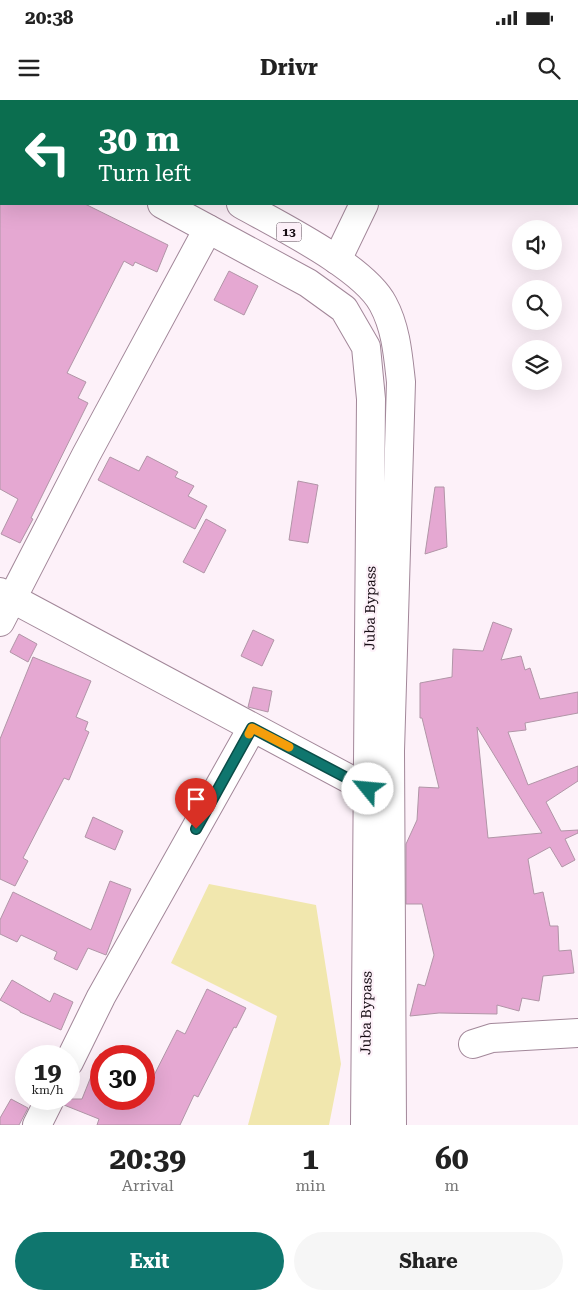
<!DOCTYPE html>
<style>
body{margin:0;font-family:"Roboto Serif",serif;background:#f6f6f6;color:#222;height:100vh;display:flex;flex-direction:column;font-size:19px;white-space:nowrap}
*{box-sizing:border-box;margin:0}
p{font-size:16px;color:#767676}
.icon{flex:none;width:28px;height:28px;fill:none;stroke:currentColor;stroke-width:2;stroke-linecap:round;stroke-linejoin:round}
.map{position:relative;height:1025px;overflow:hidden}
.details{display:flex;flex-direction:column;background:#fff;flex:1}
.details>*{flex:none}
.top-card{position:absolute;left:0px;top:0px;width:579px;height:105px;box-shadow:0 5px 20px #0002;background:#0b6e4f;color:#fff;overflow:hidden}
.fabs{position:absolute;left:512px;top:120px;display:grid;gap:10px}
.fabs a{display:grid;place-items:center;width:50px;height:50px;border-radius:50%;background:#fff;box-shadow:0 5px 20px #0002;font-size:25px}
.speed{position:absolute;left:15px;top:945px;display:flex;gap:10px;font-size:25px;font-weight:700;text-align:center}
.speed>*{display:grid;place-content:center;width:65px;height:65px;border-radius:50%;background:#fff;box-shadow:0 5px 20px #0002;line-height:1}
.speed small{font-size:12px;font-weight:400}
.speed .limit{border:8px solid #d22;background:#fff;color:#111}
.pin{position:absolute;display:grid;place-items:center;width:42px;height:42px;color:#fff;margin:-51px -21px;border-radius:50% 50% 50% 0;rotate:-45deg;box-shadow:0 0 5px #0007}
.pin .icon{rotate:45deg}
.me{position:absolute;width:55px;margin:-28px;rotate:298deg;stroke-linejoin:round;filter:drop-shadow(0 0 4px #0008)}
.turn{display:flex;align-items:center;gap:18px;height:105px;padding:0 15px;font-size:22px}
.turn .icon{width:65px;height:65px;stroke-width:2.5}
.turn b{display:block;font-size:35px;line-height:42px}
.eta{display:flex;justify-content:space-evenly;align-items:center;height:85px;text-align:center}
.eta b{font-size:30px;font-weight:700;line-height:35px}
.cta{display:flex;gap:10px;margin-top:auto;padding:10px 15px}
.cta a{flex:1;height:58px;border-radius:30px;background:#0f766e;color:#fff;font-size:20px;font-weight:700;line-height:58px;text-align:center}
.cta a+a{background:#f6f6f6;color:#222}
.status{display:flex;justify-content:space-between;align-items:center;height:35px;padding:0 25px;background:#fff;direction:ltr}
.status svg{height:14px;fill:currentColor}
header{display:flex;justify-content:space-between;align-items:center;height:65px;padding:0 15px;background:#fff;font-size:22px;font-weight:700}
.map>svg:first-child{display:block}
.green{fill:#f1e7ae}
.building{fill:#e5a8d2;stroke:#b195a7;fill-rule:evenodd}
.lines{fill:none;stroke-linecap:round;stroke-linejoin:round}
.minor-casing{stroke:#a28799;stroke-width:30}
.major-casing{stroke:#a28799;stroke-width:30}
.minor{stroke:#fff;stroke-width:28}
.major{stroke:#fff;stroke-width:28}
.route-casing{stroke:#0a4d48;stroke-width:12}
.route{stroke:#0f766e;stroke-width:9}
.slow{stroke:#f59e0b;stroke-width:9}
.labels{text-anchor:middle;stroke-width:4.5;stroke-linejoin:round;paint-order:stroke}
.shield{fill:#fdf1f9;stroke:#5b5158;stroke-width:1}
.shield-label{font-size:12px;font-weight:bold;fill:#160c13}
.street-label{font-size:14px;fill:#160c13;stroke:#fdf1f9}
</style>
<div class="status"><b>20:38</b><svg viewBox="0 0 49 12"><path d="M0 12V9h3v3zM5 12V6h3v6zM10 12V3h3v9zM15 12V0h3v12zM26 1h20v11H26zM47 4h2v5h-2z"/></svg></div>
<header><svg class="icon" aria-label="menu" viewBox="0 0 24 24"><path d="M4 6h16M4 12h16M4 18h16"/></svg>Drivr<svg class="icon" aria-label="search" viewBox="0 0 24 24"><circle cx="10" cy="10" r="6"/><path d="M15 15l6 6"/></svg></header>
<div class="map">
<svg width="578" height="1025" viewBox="0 0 578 1025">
<rect width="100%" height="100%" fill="#fdf1f9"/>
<!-- green -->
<path class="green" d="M209,784l107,21 25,159 -12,61h-81l29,-109 -106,-53z"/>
<!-- building -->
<g class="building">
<path d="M0,104h85l83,41 -11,27 -22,-10 -2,4 -9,-5 -57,112 19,9 -8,16 10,5 -57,115 2,1 -13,24 -19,-9 17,-35 -18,-10z"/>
<path d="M229,171l29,15 -14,29 -30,-15z"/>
<path d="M147,356l31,16 -3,5 19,9 -6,10 19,10 -12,23 -97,-49 12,-23 29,14z"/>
<path d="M298,381l20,4 -10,58 -19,-3z"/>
<path d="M435,387h9l3,60 -22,7z"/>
<path d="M206,419l20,11 -22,43 -21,-11z"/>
<path d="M493,522l19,7 -11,31 20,-4 4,14 5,-2 10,31 38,-7v21l-53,10 1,7 -18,2 20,53 50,-19v15l-32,21 15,29 17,-1v3l-13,6 10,21 -13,7 -12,-20 -22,12 6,35 9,-2 7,34h8l1,25 12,-1 3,23 -31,3 -4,25 -17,-3 -3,13 -22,-6v9l-58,-1 -29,3 8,-32 7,2 9,-31 -12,-51h-16v-60l11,-24 2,-33 20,1 -17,-70h-2v-35l32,-6 1,-28 30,2zM477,627l49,80 16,26 -54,5z"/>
<path d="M253,530l21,10 -12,26 -21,-10z"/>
<path d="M19,534l18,10 -9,18 -18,-10z"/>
<path d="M33,557l58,24 -15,36 12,5 -3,8 4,2 -20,48 -5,-2 -41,80 5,3 -13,25 -15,-7v-140z"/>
<path d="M253,587l19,4 -4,21 -20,-5z"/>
<path d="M93,717l30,14 -8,19 -30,-13z"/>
<path d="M110,781l21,8 -25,66 -18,-7 -11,22 -23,-11 3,-7 -36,-17 -4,7 -17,-8v-14l13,-28 78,38z"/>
<path d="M12,880l38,22 4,-9 19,9 -12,28 -41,-18v-1l-20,-11z"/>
<path d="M207,889l39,19 -10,20 -2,-1 -36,70 -4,-2 -14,30h-83l2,-6 -35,-14 2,-6h16l18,-45h1v45h43v-4l33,-65 8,4z"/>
<path d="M11,999l17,9 -9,17h-19v-7z"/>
</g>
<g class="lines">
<defs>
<g id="minor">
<path d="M412,1l1,-1"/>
<path d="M337,160l27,-56"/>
<path d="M0,492l368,197"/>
<path d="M0,522l86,-167 122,-226"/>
<path d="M473,944l19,-6 86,-5"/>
<path d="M69,962l32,-65 151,-269"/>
<path d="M37,1025l13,-26"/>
</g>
<g id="major">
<path d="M53,0l2,1"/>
<path d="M0,16l1,1"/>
<path d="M162,104l146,79 36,26 22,38 5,52 -6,726"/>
<path d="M241,104c37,21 123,63 142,100 13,24 15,51 18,78l-11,369 2,374"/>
</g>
</defs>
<!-- minor casing -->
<use href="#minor" class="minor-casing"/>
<!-- major casing -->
<use href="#major" class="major-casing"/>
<!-- minor -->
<use href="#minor" class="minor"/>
<!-- major -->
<use href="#major" class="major"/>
</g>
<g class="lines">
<defs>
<path id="route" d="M196,729l56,-101 116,61"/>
</defs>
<!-- route casing -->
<use href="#route" class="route-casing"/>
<!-- route -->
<use href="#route" class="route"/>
<!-- slow -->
<path class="slow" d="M249,634l3,-6 37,19"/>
</g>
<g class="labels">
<!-- shield labels -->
<rect class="shield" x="276.5" y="122.5" width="25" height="19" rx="4"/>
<g class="shield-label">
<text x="289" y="136">13</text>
</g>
<!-- street labels -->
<g class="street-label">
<text transform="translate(370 508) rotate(-89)" y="5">Juba Bypass</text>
<text transform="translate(366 913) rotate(-89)" y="5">Juba Bypass</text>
</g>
</g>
</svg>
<div class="fabs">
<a><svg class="icon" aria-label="sound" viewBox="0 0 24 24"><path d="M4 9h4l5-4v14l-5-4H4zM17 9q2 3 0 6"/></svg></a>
<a><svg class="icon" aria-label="search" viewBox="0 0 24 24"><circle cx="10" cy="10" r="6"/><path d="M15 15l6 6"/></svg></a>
<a><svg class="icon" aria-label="layers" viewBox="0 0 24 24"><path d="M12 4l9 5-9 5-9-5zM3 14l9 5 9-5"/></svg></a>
</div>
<div class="speed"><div>19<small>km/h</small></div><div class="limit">30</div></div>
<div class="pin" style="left:196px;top:729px;background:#d93025"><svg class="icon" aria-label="arrive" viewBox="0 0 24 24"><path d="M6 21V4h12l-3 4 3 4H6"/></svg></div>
<svg class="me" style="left:368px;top:689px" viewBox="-20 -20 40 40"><circle r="19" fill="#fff"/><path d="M0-13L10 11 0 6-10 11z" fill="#0f766e"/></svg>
<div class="top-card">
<div class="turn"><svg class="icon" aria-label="left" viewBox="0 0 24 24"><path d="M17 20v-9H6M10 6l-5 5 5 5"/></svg><div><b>30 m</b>Turn left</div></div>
</div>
</div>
<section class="details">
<div class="eta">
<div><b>20:39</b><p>Arrival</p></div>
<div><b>1</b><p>min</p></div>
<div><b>60</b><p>m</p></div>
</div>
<div class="cta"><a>Exit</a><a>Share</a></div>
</section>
